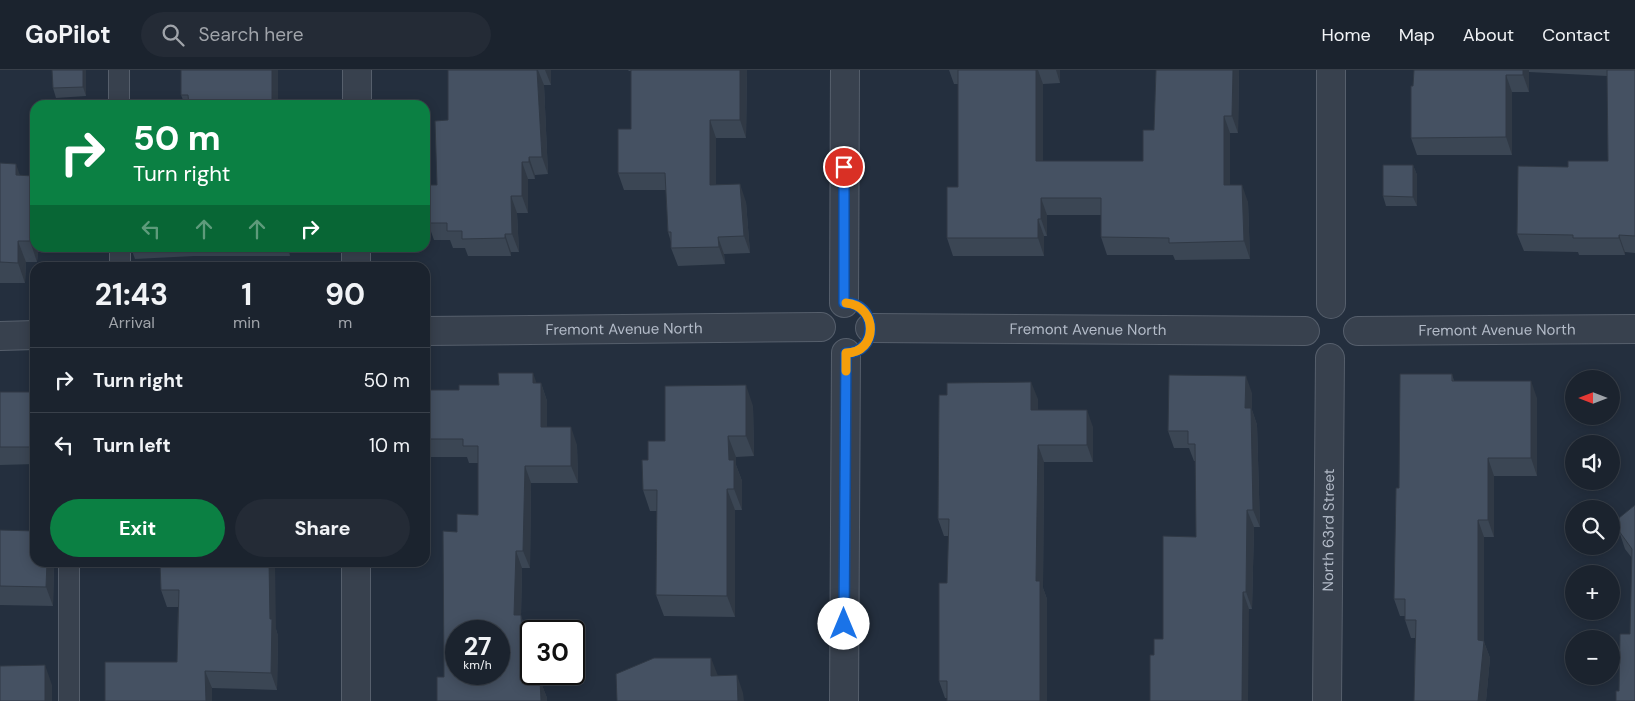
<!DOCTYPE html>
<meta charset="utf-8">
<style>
body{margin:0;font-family:"DM Sans",sans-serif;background:#242b36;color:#f1f3f6;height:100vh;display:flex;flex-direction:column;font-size:19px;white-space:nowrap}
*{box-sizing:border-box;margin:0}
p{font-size:16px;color:#a0a4aa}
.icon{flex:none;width:28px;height:28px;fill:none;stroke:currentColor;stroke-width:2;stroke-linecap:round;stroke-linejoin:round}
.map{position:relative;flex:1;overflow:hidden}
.details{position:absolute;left:30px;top:192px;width:400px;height:305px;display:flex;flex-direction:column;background:#1b232e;border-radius:15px;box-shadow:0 2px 12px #0003,0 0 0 1px #39404a}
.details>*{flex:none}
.guide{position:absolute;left:30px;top:30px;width:400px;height:152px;border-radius:15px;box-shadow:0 2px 12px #0003,0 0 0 1px #39404a;background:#0b8043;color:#fff;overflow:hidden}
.needle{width:32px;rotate:270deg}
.buttons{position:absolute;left:1565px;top:300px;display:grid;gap:10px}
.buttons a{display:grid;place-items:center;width:55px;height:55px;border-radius:50%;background:#1b232e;box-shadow:0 2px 12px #0003,0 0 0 1px #39404a;font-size:25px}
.speed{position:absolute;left:445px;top:550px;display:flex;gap:10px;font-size:25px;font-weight:700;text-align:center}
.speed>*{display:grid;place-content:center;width:65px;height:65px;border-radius:50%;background:#1b232e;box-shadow:0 2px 12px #0003,0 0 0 1px #39404a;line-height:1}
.speed small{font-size:12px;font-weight:400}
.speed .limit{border:2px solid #111;border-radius:8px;background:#fff;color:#111}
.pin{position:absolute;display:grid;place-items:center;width:42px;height:42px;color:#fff;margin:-21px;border:2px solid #fff;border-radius:50%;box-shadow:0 1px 5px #0007}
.me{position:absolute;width:55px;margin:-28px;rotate:0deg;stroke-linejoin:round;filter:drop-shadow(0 0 4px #0008)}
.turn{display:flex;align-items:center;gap:18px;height:105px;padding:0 20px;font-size:22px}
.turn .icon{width:65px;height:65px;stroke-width:2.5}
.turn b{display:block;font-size:35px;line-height:42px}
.lanes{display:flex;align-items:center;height:48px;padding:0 20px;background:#0003;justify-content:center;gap:25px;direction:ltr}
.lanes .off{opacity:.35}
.eta{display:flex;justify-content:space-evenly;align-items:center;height:85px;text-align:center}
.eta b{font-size:30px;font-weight:700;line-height:35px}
.cta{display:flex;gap:10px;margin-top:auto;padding:10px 20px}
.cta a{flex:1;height:58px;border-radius:30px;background:#0b8043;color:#fff;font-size:20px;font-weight:700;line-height:58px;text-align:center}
.cta a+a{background:#242b36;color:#f1f3f6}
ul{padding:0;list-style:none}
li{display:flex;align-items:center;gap:15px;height:65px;padding:0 20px;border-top:1px solid #39404a}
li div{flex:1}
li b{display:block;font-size:19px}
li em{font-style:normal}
header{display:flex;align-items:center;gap:30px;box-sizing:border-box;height:70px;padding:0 25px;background:#1b232e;border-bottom:1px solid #39404a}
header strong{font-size:24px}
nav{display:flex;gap:28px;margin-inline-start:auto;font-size:18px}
.search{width:350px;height:45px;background:#242b36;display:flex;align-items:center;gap:12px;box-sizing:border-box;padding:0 18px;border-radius:28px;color:#a0a4aa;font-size:19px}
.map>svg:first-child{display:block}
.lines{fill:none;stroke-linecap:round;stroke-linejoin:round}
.service-casing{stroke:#565f6c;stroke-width:22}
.minor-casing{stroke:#565f6c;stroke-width:30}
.tertiary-casing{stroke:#565f6c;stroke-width:30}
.service{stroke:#38414e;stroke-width:20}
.minor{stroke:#38414e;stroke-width:28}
.tertiary{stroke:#38414e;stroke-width:28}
.wall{fill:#3b4654}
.shaded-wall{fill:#303945}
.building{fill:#455162;stroke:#303945;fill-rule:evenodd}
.route-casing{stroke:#114b97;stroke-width:12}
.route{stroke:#1a73e8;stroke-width:9}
.slow{stroke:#f59e0b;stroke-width:9}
.labels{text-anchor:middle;stroke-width:5;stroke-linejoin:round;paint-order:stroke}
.street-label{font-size:15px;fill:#b4bcc9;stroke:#1d2633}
</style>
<header>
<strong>GoPilot</strong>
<div class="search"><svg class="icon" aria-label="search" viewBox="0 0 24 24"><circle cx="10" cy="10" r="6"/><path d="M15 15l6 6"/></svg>Search here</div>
<nav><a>Home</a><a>Map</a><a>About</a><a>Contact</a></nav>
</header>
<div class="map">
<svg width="1635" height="631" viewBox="0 0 1635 631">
<rect width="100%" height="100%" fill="#242f3e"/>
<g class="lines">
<defs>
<g id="service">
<path d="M119,0v35"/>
<path d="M120,178v20"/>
<path d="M69,631v-139"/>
</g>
<g id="minor">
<path d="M1331,0v234"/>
<path d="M844,233l1,-233"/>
<path id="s1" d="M870,258l435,3"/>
<path id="s2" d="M425,261l396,-4"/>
<path id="s3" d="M1358,261l277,-2"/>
<path d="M0,266l35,-1"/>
<path d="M844,631l2,-348"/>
<path id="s4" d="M1327,631l3,-343"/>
</g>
<g id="tertiary">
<path d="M357,35v-35"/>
<path d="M356,198v-20"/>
<path d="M356,631v-139"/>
</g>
</defs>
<!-- service casing -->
<use href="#service" class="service-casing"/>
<!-- minor casing -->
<use href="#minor" class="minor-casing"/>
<!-- tertiary casing -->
<use href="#tertiary" class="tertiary-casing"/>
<!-- service -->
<use href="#service" class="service"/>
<!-- minor -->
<use href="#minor" class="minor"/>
<!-- tertiary -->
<use href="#tertiary" class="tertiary"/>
</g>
<!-- wall -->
<g class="wall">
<path d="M86,0v26l-30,2 -3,-10z"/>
<path d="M278,0v35h-93l-4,-10z"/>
<path d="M448,0h103v15h-7l4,89 -13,1v4h-7v34h-11l2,39h-8v4h-43l-3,-8h-12l-3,-8h-16l-6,-17 9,-38 11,-65z"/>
<path d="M628,0h119l-1,68h-30v47l30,17 4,51 -26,1 1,10 -47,2 -7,-18v-6l-3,-10 -2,-42h-42l-6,-17 13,-44v-58h-2z"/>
<path d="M949,0h111v13l-17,1v77h100l11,-31 2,-60h83l-1,63h-8v52l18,17 2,57 -75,1 -2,-5h-66l-6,-18v-22h-54v21h-3v20h-91l-6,-18 11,-51v-103h-4z"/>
<path d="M1414,0h221v183l-10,-1v3h-46l-1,-3 -54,-1 -7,-17 51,-67 40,-6 -1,-85 -78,-4v20h-17v63h-95l-6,-17z"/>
<path d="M0,93l20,12 15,5v68h5v4h-2l-1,10h-11l-1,21h-25z"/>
<path d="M1413,95l4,10v31h-31l-3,-10z"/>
<path d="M131,178h159v8h-96l-59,3z"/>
<path d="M1452,304l2,7 83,17v78h-43v61h-10v105l6,16 -4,43h-72l1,-63h-4l-6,-18v-4h-5l-6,-17 5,-111z"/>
<path d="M541,313l6,18v26l30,18 1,38h-47l-1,85h-8l-1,48 6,17 3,47h10l7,18v3h-110l7,-24 13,-145 21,-17v-52h-9l-2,-6h-38l-4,-11v-56h34l40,-5z"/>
<path d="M0,322h33l2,6v66l-35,1z"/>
<path d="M1252,323v17l5,15 3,102h-6l-2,82h-3l-95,46 9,-16 33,-102v-76h-2l-5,-13h-15l-6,-17z"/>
<path d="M1038,329v11l55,17v35h-49l-1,126 4,11v102l-102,-3 -6,-17 8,-98 2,-47h-5l-6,-17z"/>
<path d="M753,336l1,50 -18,1v8l6,16v29h-7v107l-71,-1 -8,-21 1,-84h-7l-7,-21 5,-30 17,-19z"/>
<path d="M1635,435v196l-16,-10 11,-57 2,-76 -7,-9 -6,-18z"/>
<path d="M0,460l35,32h19l-1,44 -53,-1z"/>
<path d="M160,492l116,67 2,7 -1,54 -65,-2 -35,-26 1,-55h-11l-6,-17z"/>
</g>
<!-- shaded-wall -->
<g class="shaded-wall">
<path d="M83,0h3v26l-3,-9z"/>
<rect x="272" y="0" width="6" height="35"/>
<path d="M537,0h1l6,15 4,89 -6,-17z"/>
<path d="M545,0h6v15z"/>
<path d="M740,0h7l-1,68 -6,-18z"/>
<path d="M1036,0h2l5,14v95l-7,-18z"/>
<path d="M1056,0h4v13z"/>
<path d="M1233,0h6l-1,63 -6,-17z"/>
<path d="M1523,0h6v22l-6,-17z"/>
<path d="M1506,5l6,17v63l-6,-18z"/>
<path d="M1224,46l6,17v70l-6,-18z"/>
<path d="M710,50l6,18v64l-6,-17z"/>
<path d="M529,87l6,18v4l-6,-17z"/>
<path d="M522,92l6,17v34l-6,-17z"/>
<path d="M16,94l7,20 -7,-9z"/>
<path d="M1413,95l4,10v31l-4,-9z"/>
<path d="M33,106l2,4v57l-2,-6z"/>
<path d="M740,114l6,18 4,51 -6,-17z"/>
<path d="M1242,115l6,17 2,57 -6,-18z"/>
<path d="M511,126l6,17 2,39 -7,-18z"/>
<path d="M1041,128l6,17v21l-6,-17z"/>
<path d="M1038,149l6,17v20l-6,-18z"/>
<path d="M30,161l5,14v3h1l2,4 -1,10 -7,-21z"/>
<path d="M505,164l6,18v4l-6,-18z"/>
<path d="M1619,165l6,17v3l-6,-17z"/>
<path d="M718,167l6,17 1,10 -6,-17z"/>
<path d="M18,171l8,21 -1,21 -7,-20z"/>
<path d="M287,178h3v8z"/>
<path d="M533,303l6,17 -6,-7z"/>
<path d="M1246,306l6,17v17l5,15 3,102 -7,-17 -8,-102z"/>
<path d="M1531,311l6,17v78l-6,-18z"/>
<path d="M1031,312l7,17v28l-7,-17z"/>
<path d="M541,313l6,18v44l-6,-18z"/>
<path d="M746,315l7,21 1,50 -8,-20z"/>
<path d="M33,322l2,6v9l-2,-6z"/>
<path d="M1087,340l6,17v35l-6,-17z"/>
<path d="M571,357l6,18 1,38 -7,-17z"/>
<path d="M728,366l8,21v8l6,16v29l-8,-21 -5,-29z"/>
<path d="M1038,375l6,17 -1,126 4,11v102h-7l-4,-120z"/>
<path d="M1488,388l6,18v61l-6,-17z"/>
<path d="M525,396l6,17 -1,85 -7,-17z"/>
<path d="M727,419l8,21v107l-8,-21z"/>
<path d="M1247,440l7,17 -2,82 -6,-17z"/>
<path d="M1478,450l6,17v105l6,16 -4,43h-8z"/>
<path d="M516,481l6,17 -1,48 6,17 3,65 -6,-18 -10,-65z"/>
<path d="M47,492h7l-1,44 -7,-19z"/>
<path d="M269,492h6l1,67 2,7 -1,54 -6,-17z"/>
<path d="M1243,522l6,17 -1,92h-6z"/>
<path d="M711,588l7,18h-7z"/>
<path d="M45,595l7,20v16h-7z"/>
<path d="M205,601l7,17v13h-6z"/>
<path d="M737,605l6,18 1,8h-6z"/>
<path d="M540,610l7,18v3h-6z"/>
</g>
<!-- building -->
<g class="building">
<path d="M52,0h31v17l-30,1z"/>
<path d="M181,0h91v35h-83l-1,-10h-7z"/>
<path d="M448,0h89l5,87h-13v5h-7v34h-11l1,38h-7v4l-43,1v-8h-15v-8h-19v-38h9l-2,-64 13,-1z"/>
<path d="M631,0h109v50h-30v65l30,-1 4,52 -26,1 1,10 -48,1v-16h-3l-3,-59h-47v-44h13z"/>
<path d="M958,0h78v91h107v-31h11l2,-60h77l-1,46h-8v69h18l2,56 -75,2v-5l-68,-1v-39h-60v21h-3v19h-91v-51h11z"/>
<path d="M1414,0h109v5h-17v62l-95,1v-52h2z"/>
<path d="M1607,0h28v166l-16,-1v3h-46v-3l-56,-1 1,-68 50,1v-6h40z"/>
<path d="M0,93l16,1v11l17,1v55h-3v10h-12v22l-18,-1z"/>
<path d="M1383,95h30v32l-30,-1z"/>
<path d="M498,303h35v10h8v44h30v39h-46l-2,85h-7l-2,64h7l3,65h16l1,21h-104v-24h7l-1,-146 14,1v-18l21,1v-69h-15v-7h-38v-49h34v-5h40zM456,561h43v43h-43z"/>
<path d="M1400,304h52v7h79v77h-43v62h-10v120l6,1 -6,60h-64l2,-81h-11v-21h-11l2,-111h3z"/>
<path d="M1169,305l77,1 -1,32h6l2,102h-6l-1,82h-3l-1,109h-92v-46h4v-16h9v-103l33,1 -1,-93h-7v-13h-20z"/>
<path d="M1031,312v28h56v35h-49l-2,136h4v120h-93v-20h-8v-98h8l2,-64h-11l1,-124h8v-12z"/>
<path d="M746,315v51h-18l1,24h5v29h-7v107l-71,-1 1,-105h-14l-1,-30h6v-19h17v-55z"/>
<path d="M0,322h33v9h2v46h-35z"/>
<path d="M1635,435v196h-19v-10h3l1,-57h10l2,-85 -13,-18v-13z"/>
<path d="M0,460l35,1v31h12l-1,25 -46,-1z"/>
<path d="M160,492h109l1,57h2l-1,54 -66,-2 1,30h-101v-39h72l2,-72h-18z"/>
<path d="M654,588h57v18l26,-1 1,26h-121l-1,-27z"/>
<path d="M45,595v36h-45v-35z"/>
</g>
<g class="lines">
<defs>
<path id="route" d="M844,554l2,-271c34,0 31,-52 -2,-50v-136"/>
</defs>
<!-- route casing -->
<use href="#route" class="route-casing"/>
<!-- route -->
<use href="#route" class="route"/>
<!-- slow -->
<path class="slow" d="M846,301v-18c32,0 33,-47 0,-50"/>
</g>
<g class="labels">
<!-- street labels -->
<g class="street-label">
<text dy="5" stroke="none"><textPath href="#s2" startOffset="199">Fremont Avenue North</textPath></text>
<text dy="5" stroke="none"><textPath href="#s1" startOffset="218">Fremont Avenue North</textPath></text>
<text dy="5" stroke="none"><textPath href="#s3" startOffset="139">Fremont Avenue North</textPath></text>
<text dy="5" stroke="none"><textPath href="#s4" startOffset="171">North 63rd Street</textPath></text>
</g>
</g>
</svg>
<div class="buttons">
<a><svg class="needle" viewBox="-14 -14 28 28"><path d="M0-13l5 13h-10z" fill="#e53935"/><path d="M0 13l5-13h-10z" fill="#a0a4aa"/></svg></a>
<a><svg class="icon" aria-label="sound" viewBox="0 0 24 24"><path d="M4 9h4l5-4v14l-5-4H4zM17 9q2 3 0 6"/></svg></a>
<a><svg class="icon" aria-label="search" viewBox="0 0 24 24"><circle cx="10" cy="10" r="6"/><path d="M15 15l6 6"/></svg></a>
<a>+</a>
<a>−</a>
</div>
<div class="speed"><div>27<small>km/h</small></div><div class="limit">30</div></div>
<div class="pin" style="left:844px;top:97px;background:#d93025"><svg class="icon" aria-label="arrive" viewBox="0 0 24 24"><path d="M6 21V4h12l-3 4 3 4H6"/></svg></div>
<svg class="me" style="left:844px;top:554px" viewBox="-20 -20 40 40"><circle r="19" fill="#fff"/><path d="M0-13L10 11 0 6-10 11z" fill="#1a73e8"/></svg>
<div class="guide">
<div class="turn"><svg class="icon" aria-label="right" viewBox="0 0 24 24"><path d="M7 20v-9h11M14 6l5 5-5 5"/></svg><div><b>50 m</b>Turn right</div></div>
<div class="lanes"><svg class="icon off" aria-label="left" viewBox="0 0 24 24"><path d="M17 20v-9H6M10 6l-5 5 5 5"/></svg><svg class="icon off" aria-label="ahead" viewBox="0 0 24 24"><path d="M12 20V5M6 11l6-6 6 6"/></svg><svg class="icon off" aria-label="ahead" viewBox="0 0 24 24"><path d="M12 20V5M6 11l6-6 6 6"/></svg><svg class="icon" aria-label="right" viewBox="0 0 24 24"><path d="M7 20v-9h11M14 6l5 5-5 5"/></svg></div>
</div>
<section class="details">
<div class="eta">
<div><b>21:43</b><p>Arrival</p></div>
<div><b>1</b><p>min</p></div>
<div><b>90</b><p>m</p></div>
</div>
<ul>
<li><svg class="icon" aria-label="right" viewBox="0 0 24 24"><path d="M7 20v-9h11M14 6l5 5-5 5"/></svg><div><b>Turn right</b></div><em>50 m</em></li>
<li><svg class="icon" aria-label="left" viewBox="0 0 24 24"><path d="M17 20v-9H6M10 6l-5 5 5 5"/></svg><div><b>Turn left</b></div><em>10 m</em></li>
</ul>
<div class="cta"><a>Exit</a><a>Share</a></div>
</section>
</div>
